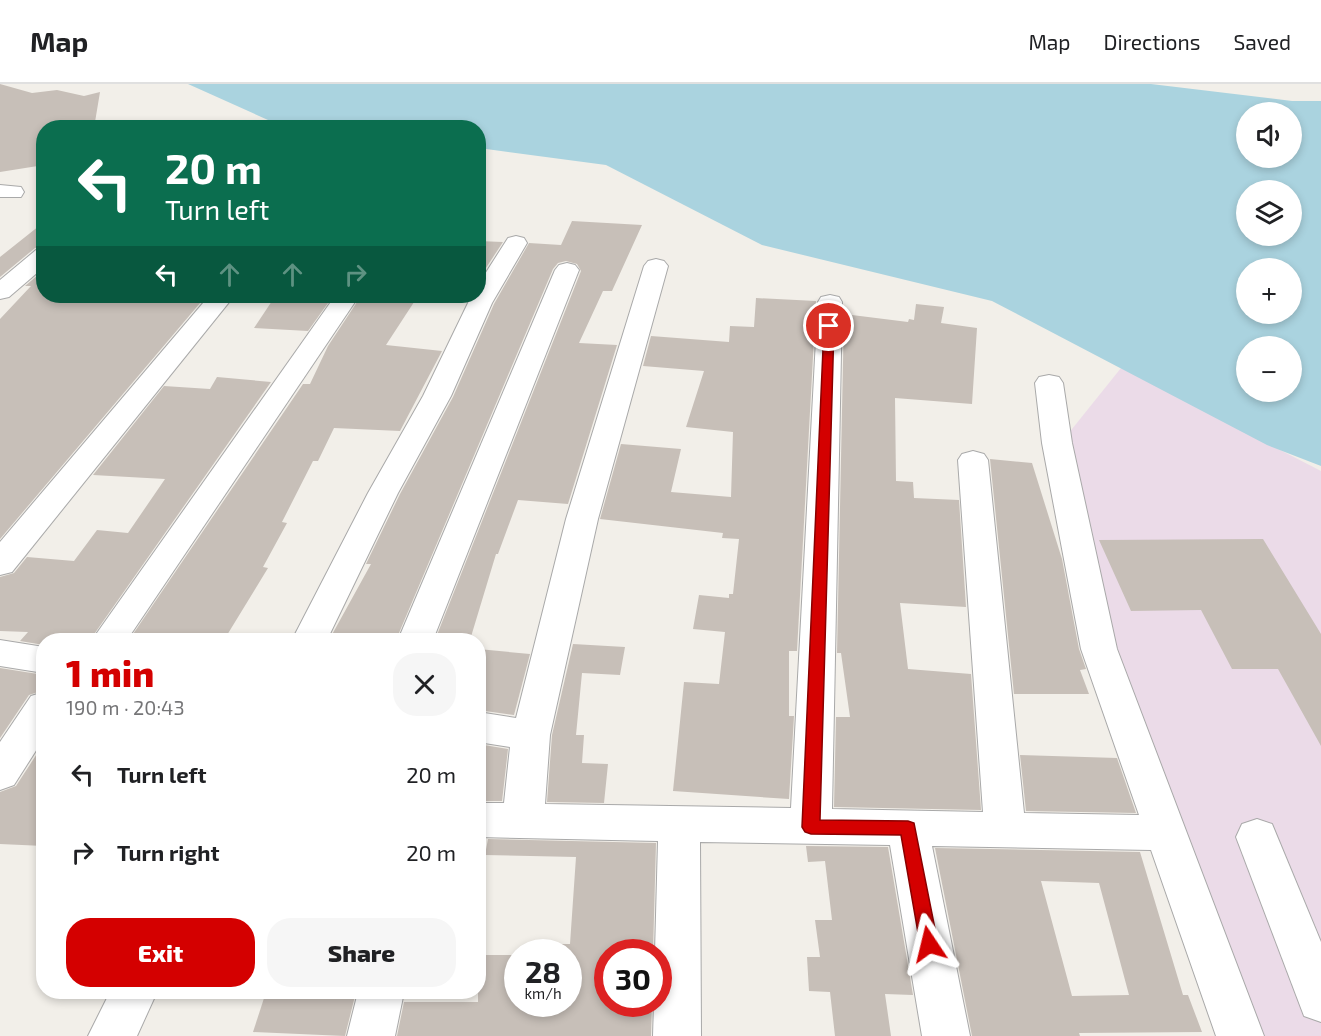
<!DOCTYPE html>
<meta charset="utf-8">
<style>
body{margin:0;font-family:"Exo 2",sans-serif;background:#f6f6f6;color:#202124;height:100vh;display:flex;flex-direction:column;font-size:22px;white-space:nowrap}
*{box-sizing:border-box;margin:0}
p{font-size:20px;color:#757577}
.icon{flex:none;width:33px;height:33px;fill:none;stroke:currentColor;stroke-width:2;stroke-linecap:round;stroke-linejoin:round}
.map{position:relative;flex:1;overflow:hidden}
.side{position:absolute;left:36px;top:549px;width:450px;height:366px;display:flex;flex-direction:column;background:#fff;border-radius:24px;box-shadow:0 3px 9px #0003}
.side>*{flex:none}
.top-card{position:absolute;left:36px;top:36px;width:450px;height:183px;border-radius:24px;box-shadow:0 3px 9px #0003;background:#0b6e4f;color:#fff;overflow:hidden}
.controls{position:absolute;left:1236px;top:18px;display:grid;gap:12px}
.controls a{display:grid;place-items:center;width:66px;height:66px;border-radius:50%;background:#fff;box-shadow:0 3px 9px #0003;font-size:30px}
.speed{position:absolute;left:504px;top:855px;display:flex;gap:12px;font-size:30px;font-weight:700;text-align:center}
.speed>*{display:grid;place-content:center;width:78px;height:78px;border-radius:50%;background:#fff;box-shadow:0 3px 9px #0003;line-height:1}
.speed small{font-size:15px;font-weight:400}
.speed .limit{border:9px solid #d22;background:#fff;color:#111}
.pin{position:absolute;display:grid;place-items:center;width:51px;height:51px;color:#fff;margin:-26px;border:3px solid #fff;border-radius:50%;box-shadow:0 2px 6px #0007}
.me{position:absolute;width:66px;margin:-33px;rotate:350deg;stroke-linejoin:round;filter:drop-shadow(0 0 4px #0008)}
.turn{display:flex;align-items:center;gap:21px;height:126px;padding:0 30px;font-size:27px}
.turn .icon{width:78px;height:78px;stroke-width:2.5}
.turn b{display:block;font-size:42px;line-height:51px}
.lanes{display:flex;align-items:center;height:57px;padding:0 30px;background:#0003;justify-content:center;gap:30px;direction:ltr}
.lanes .off{opacity:.35}
.round{display:grid;place-items:center;flex:none;width:63px;height:63px;border-radius:24px;background:#f6f6f6}
.headline{display:flex;align-items:center;justify-content:space-between;height:102px;padding:0 30px}
h1{font-size:36px;font-weight:800;line-height:45px;color:#d40000}
.cta{display:flex;gap:12px;margin-top:auto;padding:12px 30px}
.cta a{flex:1;height:69px;border-radius:24px;background:#d40000;color:#fff;font-size:24px;font-weight:800;line-height:69px;text-align:center}
.cta a+a{background:#f6f6f6;color:#202124}
ul{padding:0;list-style:none}
li{display:flex;align-items:center;gap:18px;height:78px;padding:0 30px}
li div{flex:1}
li b{display:block;font-size:22px}
li em{font-style:normal}
header{display:flex;align-items:center;gap:36px;box-sizing:border-box;height:84px;padding:0 30px;background:#fff;border-bottom:2px solid #e0e0e0}
header strong{font-size:28px}
nav{display:flex;gap:33px;margin-inline-start:auto;font-size:21px}
.map>svg:first-child{display:block}
.industrial{fill:#ebdbe8}
.water{fill:#aad3df;fill-rule:evenodd}
.building{fill:#c7bfb8;fill-rule:evenodd}
.lines{fill:none;stroke-linecap:round;stroke-linejoin:round}
.minor-casing{stroke:#a9a9a9;stroke-width:2}
.minor{fill:#fff;fill-rule:evenodd}
.route{fill:#d40000;stroke:#8a0000;stroke-width:1.5}
</style>
<header>
<strong>Map</strong>
<nav><a>Map</a><a>Directions</a><a>Saved</a></nav>
</header>
<div class="map">
<svg width="1321" height="952" viewBox="0 0 1321 952">
<rect width="100%" height="100%" fill="#f2efe9"/>
<!-- industrial -->
<path class="industrial" d="M1121,284l200,103v565h-61l-142,-374 -58,-218z"/>
<!-- water -->
<path class="water" d="M188,0h963l141,17h29v365l-54,-21 -275,-144 -230,-56 -156,-80 -127,-17 -1,-20h-152l-58,-8zM1246,28h46v46h-46zM1246,106h46v46h-46zM1246,184h46v46h-46zM1246,262h46v46h-46z"/>
<!-- building -->
<g class="building">
<path d="M0,0l32,9 25,-3 27,6 16,-4 -6,36h-50v37l-44,7z"/>
<path d="M572,137l70,4 -30,66h-9l-24,52 38,2 -49,159 -50,-4 -20,54h-2l-26,86h-35l146,-369 -4,-7 -11,-3 -8,2 -5,6 -157,371h-67l42,-76h-5l34,-70 53,-97 41,-93 35,-61 32,2z"/>
<path d="M44,138v24l-9,2 -35,29v-20z"/>
<path d="M478,157l25,1 -25,38z"/>
<path d="M44,186v26h162l-206,243v-220l31,-33h-6z"/>
<path d="M285,212h48l-25,35 -54,-3 20,-30 9,1z"/>
<path d="M361,212h57l-32,49 56,6 -42,80 -66,-3 -16,33h-5l-31,61 5,1 -24,44 5,1 -44,72h-95l174,-256h7l18,-38z"/>
<path d="M756,214l60,3 -19,350h-8v65h5l-5,83 -116,-8 11,-109 35,2 6,-52 -32,-3 6,-34 30,3v-4h4l6,-55 -17,-1 1,-5 -123,-14 21,-75 60,5 -10,43 60,5 2,-65 -47,-5 18,-56 -61,-5 8,-30 78,6 1,-16 24,1z"/>
<path d="M916,220l28,3 -3,16 36,5 -5,76 -77,-6 1,83 17,1 1,16 45,2 7,107 -66,-4 8,66 63,5 10,136 -147,-3 2,-90h14l-9,-64h-4l7,-339 64,8 1,-3 5,1z"/>
<path d="M217,293l54,5 -181,258h-46v5l-24,-4 8,-9 -28,-1v-54l14,-4 13,-16 47,4 23,-31 31,3 37,-54 -72,-4 71,-89 46,3z"/>
<path d="M990,375l42,4 30,96 17,90 7,20 -6,1 9,24h-75z"/>
<path d="M1263,455l58,95v112l-43,-77h-46l-31,-59 -70,1 -32,-71z"/>
<path d="M573,560l52,3 -5,28 -38,-2 -6,62h8l-2,28 26,1 -4,39 -57,-1 5,-67z"/>
<path d="M478,565l52,5 -16,61 -36,-5z"/>
<path d="M0,584l44,7v15l-15,5 -29,43z"/>
<path d="M44,659v103l-44,-2v-52l16,-6z"/>
<path d="M478,660l30,5 -6,52h-24z"/>
<path d="M1020,671l97,3 19,55 -110,-2z"/>
<path d="M488,755l168,4 -3,109h-45v52h44l-1,32h-254l7,-34h74v-47h40v49h50v-52h-12l1,-8h13l6,-87 -91,-2z"/>
<path d="M806,762l82,1 25,148 -28,-1 6,42h-56l-5,-44 -21,-1 -2,-34h13l-5,-37h17l-7,-59 -17,1z"/>
<path d="M935,764l205,4 43,143h5l14,37 -123,1 1,3h-108zM1041,797l58,2 30,112 -57,1z"/>
<path d="M266,908h90l-11,44 -92,-4z"/>
</g>
<g class="lines">
<defs>
<g id="minor">
<path d="M0,101l21,2 3,5 -3,5h-21z"/>
<path d="M516,152l8,2 3,5 -35,60 -41,93 -53,97 -71,147h-35l76,-147 55,-97 45,-93 4,-7h6v-11l30,-47z"/>
<path d="M44,164v19l-35,30 -9,2v-19l36,-30z"/>
<path d="M656,175l8,2 4,5 -70,253 -48,216 -5,69 246,4 27,-506 3,-5 9,-2 9,2 3,5 -10,507 151,3 -25,-352 4,-6 11,-3 11,3 4,6 36,353 115,2 -58,-166 -39,-206 -7,-60 4,-6 10,-2 10,2 4,6 9,60 45,206 147,387h-48l-65,-186 -219,-4 38,190h-48l-32,-191 -190,-3 1,194h-48l1,-32h4v-52h-3l3,-111 -180,-4v-34h26l6,-56 -32,-5v-30l38,6 50,-199 78,-253 4,-5z"/>
<path d="M567,179l8,2 4,5 -146,370h-35l157,-370 4,-5z"/>
<path d="M209,212h25l-222,276 -12,3v-33z"/>
<path d="M335,212h24l-232,344h-35z"/>
<path d="M0,556l44,7v26l-44,-7z"/>
<path d="M44,608v46l-30,47 -14,5v-48l31,-46z"/>
<path d="M1257,735l15,5 49,118v80l-17,-6 -68,-179 6,-13z"/>
<path d="M110,908h47l-20,44h-49z"/>
<path d="M358,908h46l-9,44h-48z"/>
</g>
</defs>
<!-- minor casing -->
<use href="#minor" class="minor-casing"/>
<!-- minor -->
<use href="#minor" class="minor"/>
</g>
<!-- route -->
<path class="route" d="M829,239l5,3 -14,494 88,1 6,2 24,121 -2,6 -7,2 -7,-2 -2,-6 -19,-109 -90,-1 -6,-2 -3,-5 22,-501z"/>
</svg>
<div class="controls">
<a><svg class="icon" aria-label="sound" viewBox="0 0 24 24"><path d="M4 9h4l5-4v14l-5-4H4zM17 9q2 3 0 6"/></svg></a>
<a><svg class="icon" aria-label="layers" viewBox="0 0 24 24"><path d="M12 4l9 5-9 5-9-5zM3 14l9 5 9-5"/></svg></a>
<a>+</a>
<a>−</a>
</div>
<div class="speed"><div>28<small>km/h</small></div><div class="limit">30</div></div>
<div class="pin" style="left:829px;top:242px;background:#d93025"><svg class="icon" aria-label="arrive" viewBox="0 0 24 24"><path d="M6 21V4h12l-3 4 3 4H6"/></svg></div>
<svg class="me" style="left:929px;top:860px" viewBox="-20 -20 40 40"><path d="M0-17L14 15 0 8-14 15z" fill="#d40000" stroke="#fff" stroke-width="4"/></svg>
<div class="top-card">
<div class="turn"><svg class="icon" aria-label="left" viewBox="0 0 24 24"><path d="M17 20v-9H6M10 6l-5 5 5 5"/></svg><div><b>20 m</b>Turn left</div></div>
<div class="lanes"><svg class="icon" aria-label="left" viewBox="0 0 24 24"><path d="M17 20v-9H6M10 6l-5 5 5 5"/></svg><svg class="icon off" aria-label="ahead" viewBox="0 0 24 24"><path d="M12 20V5M6 11l6-6 6 6"/></svg><svg class="icon off" aria-label="ahead" viewBox="0 0 24 24"><path d="M12 20V5M6 11l6-6 6 6"/></svg><svg class="icon off" aria-label="right" viewBox="0 0 24 24"><path d="M7 20v-9h11M14 6l5 5-5 5"/></svg></div>
</div>
<section class="side">
<div class="headline"><div><h1>1 min</h1><p>190 m · 20:43</p></div><a class="round"><svg class="icon" aria-label="close" viewBox="0 0 24 24"><path d="M6 6l12 12M18 6L6 18"/></svg></a></div>
<ul>
<li><svg class="icon" aria-label="left" viewBox="0 0 24 24"><path d="M17 20v-9H6M10 6l-5 5 5 5"/></svg><div><b>Turn left</b></div><em>20 m</em></li>
<li><svg class="icon" aria-label="right" viewBox="0 0 24 24"><path d="M7 20v-9h11M14 6l5 5-5 5"/></svg><div><b>Turn right</b></div><em>20 m</em></li>
</ul>
<div class="cta"><a>Exit</a><a>Share</a></div>
</section>
</div>
